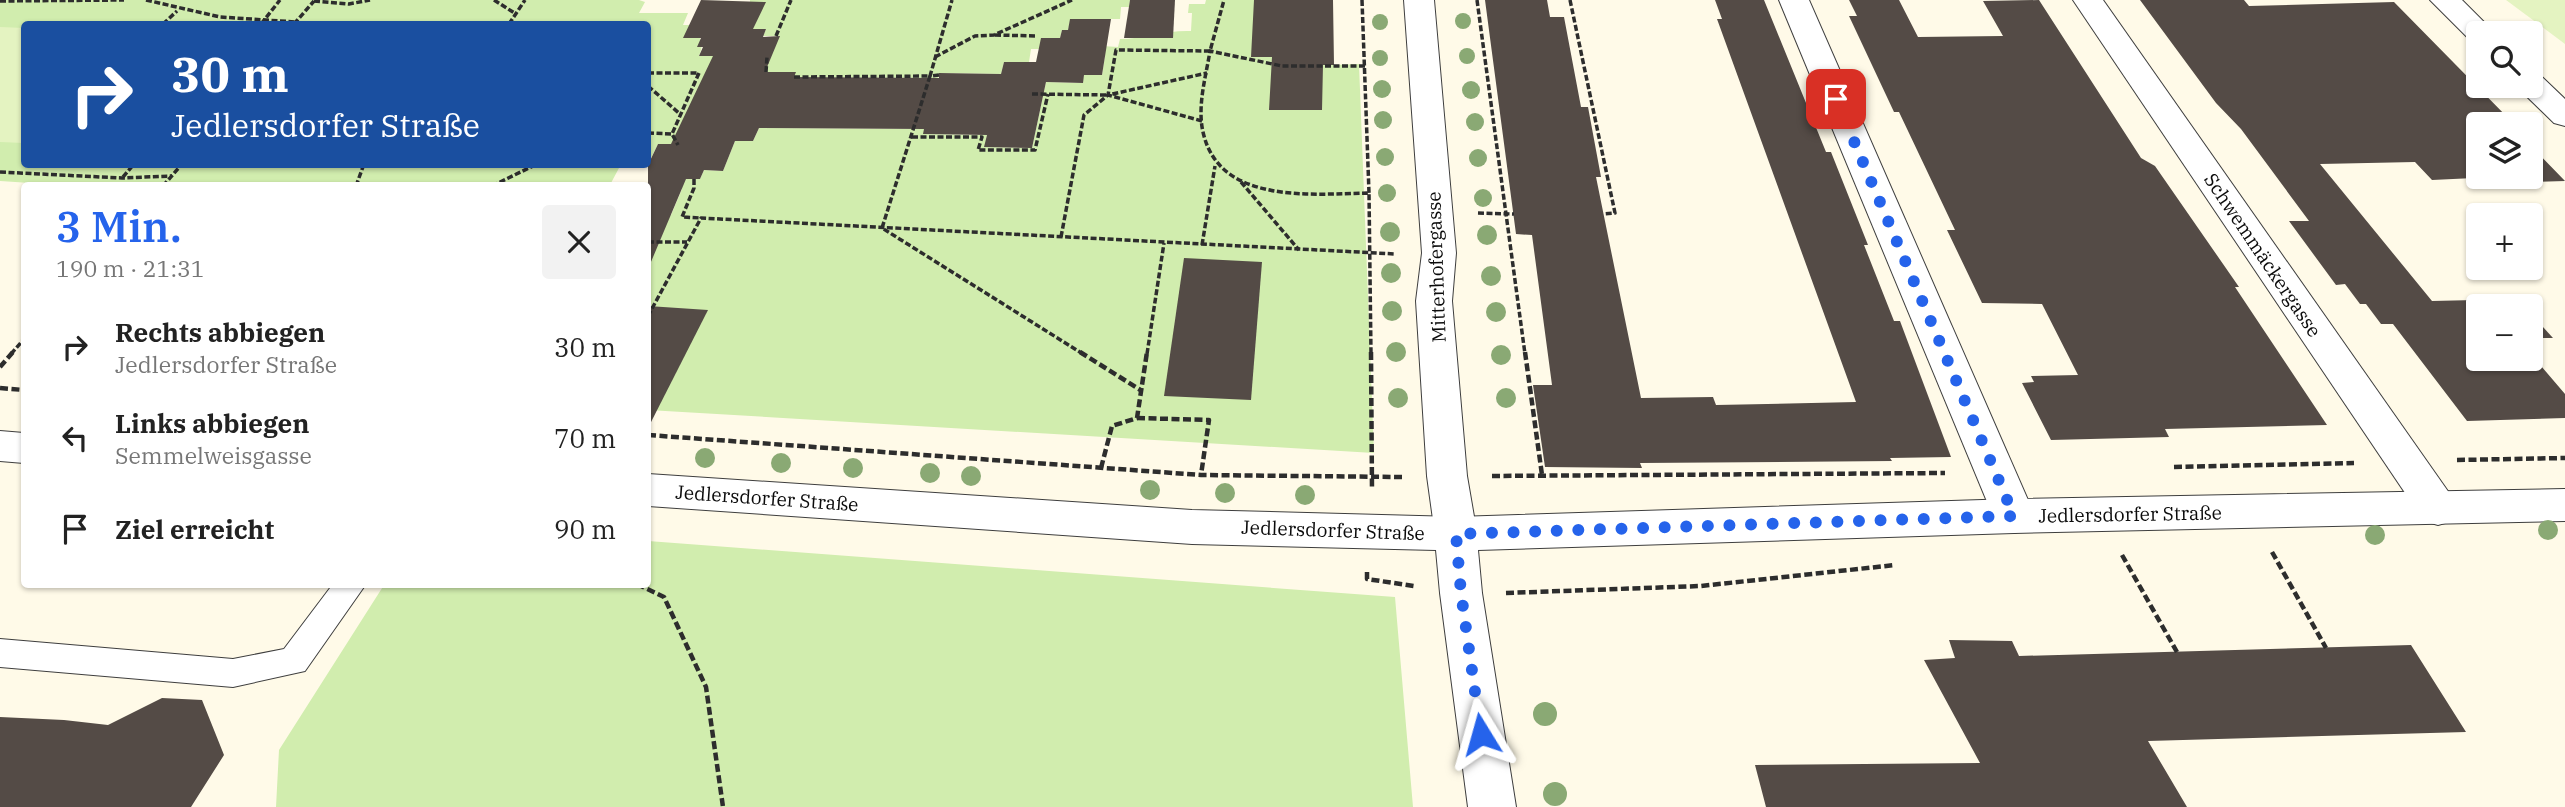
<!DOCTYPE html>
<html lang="de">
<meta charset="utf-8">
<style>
body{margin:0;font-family:"IBM Plex Serif",serif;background:#f2f2f2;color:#222;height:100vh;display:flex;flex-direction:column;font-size:26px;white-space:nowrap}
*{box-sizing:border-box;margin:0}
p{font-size:23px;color:#767676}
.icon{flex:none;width:38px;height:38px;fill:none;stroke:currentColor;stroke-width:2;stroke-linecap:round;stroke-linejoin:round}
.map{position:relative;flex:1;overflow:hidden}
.side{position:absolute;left:21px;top:182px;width:630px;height:406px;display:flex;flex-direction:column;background:#fff;border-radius:7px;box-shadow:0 2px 5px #0004}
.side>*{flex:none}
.hud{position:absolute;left:21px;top:21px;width:630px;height:147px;border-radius:7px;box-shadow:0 2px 5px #0004;background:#1a4fa0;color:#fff;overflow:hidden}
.fabs{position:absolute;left:2466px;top:21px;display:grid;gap:14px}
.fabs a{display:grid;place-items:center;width:77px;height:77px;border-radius:7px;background:#fff;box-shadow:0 2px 5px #0004;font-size:35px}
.pin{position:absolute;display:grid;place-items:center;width:60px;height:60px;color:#fff;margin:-30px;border-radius:14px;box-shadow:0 4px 10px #0006}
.me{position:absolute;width:77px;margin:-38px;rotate:352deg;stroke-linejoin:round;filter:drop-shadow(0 0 5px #0008)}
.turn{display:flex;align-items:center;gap:24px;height:147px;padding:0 35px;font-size:32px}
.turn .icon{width:91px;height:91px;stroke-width:2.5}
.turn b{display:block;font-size:49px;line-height:60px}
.round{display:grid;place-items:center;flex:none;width:74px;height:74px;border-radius:7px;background:#f2f2f2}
.headline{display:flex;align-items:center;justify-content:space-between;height:119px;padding:0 35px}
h1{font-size:42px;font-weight:600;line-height:52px;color:#2563eb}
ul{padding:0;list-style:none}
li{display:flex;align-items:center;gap:21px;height:91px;padding:0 35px}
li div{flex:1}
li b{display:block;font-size:26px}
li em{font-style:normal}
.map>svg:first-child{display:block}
.green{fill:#d1edae}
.pitch{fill:#e4f3c1}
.building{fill:#544b46}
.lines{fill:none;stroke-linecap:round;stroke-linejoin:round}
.service-casing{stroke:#3e3e3e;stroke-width:2}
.minor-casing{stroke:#3e3e3e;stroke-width:2}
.tertiary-casing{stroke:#3e3e3e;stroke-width:2}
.path-far1{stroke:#2d2d2d;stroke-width:3.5;stroke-dasharray:6 2.5;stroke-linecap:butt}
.path{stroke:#2d2d2d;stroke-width:4.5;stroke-dasharray:8 3.5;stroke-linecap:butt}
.service{fill:#fff;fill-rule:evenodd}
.minor{fill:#fff;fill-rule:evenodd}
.tertiary{fill:#fff;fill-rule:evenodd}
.tree{fill:#8aa974}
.route{stroke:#2563eb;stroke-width:12;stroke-dasharray:0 21.6}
.labels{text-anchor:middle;stroke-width:7;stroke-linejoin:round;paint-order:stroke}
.street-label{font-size:19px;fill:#0b0b0b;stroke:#fff}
</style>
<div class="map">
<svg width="2565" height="807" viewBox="0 0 2565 807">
<rect width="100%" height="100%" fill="#fffae8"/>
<!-- green -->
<g class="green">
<path d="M0,0h639l6,2 -6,11h49l-5,12h6c11,12 16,16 10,31h20l-41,89 -20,-1 -7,14h-3v-134h-624v140l617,1 -2,3h-20l-8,15h-7l-2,3h-526l-76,-5z"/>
<path d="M750,0h380l-1,7h-8l-1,12h-49l-3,11h-6l-2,8 -21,11h-8l-2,13h-25l-3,12 -61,-1 -2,5 -144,-1 1,-5h-34l18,-36h-16l3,-7h-17z"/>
<path d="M1206,0h48l29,57 51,8 25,-1 15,389 -726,-43v-189l2,-6h21l11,-26 -1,-10h19l4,-9 19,1 12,-30h18l6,-13 165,1v5l63,1 -2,12 47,1 14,-66 36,1 2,-8h18l3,-19 -3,-10 16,1 2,-8c23,0 46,-9 71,-8l1,-18h-4l1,-9h16z"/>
<path d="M648,541l747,56 18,210h-1137l3,-57 105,-165 264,-1z"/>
</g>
<!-- pitch -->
<g class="pitch">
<path d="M2506,0h59v44z"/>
<path d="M0,27l24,1v115l-24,-1z"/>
</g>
<!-- building -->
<g class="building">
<path d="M701,0l65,2 -13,27h13l-3,8 17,-1 -15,36h31l-2,5 145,1v-5l62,1 3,-12h32l5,-24h19l2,-8h6l2,-11h41l-9,56h-18l-1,8 -37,-1 -14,66 -48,-1 3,-12 -64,-1 1,-5 -165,-1 -6,13h-18l-12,30 -19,-1 -4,9h-14l-38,90v-104l10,-21h13l42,-88h-14l4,-9h-6l4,-9h-18z"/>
<path d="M1130,0h45l-2,38h-49z"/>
<path d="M1254,0h79l1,65h-11l-1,45h-53l3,-53h-21z"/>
<path d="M1485,0h62l3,17h14l17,90h7l13,70h-5l45,221 72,-1 3,8 140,-3 -139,-383h5l-7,-19h49l62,152h5l37,93h-4l30,76h6l51,136 -61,1 2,3 -252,2 2,5 -97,-1 -12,-82h19l-20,-150 -16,-1z"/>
<path d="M1849,0h50l19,37 85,-1 -20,-35 56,-1 102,158 14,8 84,121h-4l92,138 -162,4 4,8 -118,3 -29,-57 12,-1 -3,-6 47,-1 -36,-71 -60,-1 -35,-73h8l-56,-118h-5l-45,-96h8z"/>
<path d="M2140,0h104l5,6 145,-4 120,122h-36v53h52v-32l35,36 -64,2 -6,-6 -63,3 -17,-18 -95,2 112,137 86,-2 7,7h-47v53h52v-6l35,41v24l-98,3 -74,-97h-12l-15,-20h-6l-15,-20 -9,1 -47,-64h20l-68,-92 -25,-26z"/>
<path d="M1184,258l78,4 -11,138 -87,-4z"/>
<path d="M648,306l60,4 -60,118z"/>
<path d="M2530,313l23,25h-23z"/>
<path d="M1949,640l63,1 7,15 392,-11 55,87 -318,9 39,66h-421l-11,-42 225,-2 -56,-103 31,-2z"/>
<path d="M162,698l40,2 22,55 -33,52h-191v-90l64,3 44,5z"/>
</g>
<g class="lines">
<defs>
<path id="service" d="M333,584h33l-61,87 -72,16 -233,-20v-28l233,20 51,-10z"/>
<g id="minor">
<path d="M1404,0h30l22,253 -4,48 15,175 10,58 -6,12 -15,5 -15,-5 -6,-12 -8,-58 -11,-175 6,-48z"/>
<path d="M1779,0h30l226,516 -6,12 -15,5 -15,-5 -6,-12z"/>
<path d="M2073,0h30l349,497 6,12 -6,12 -14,4 -14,-4z"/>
<path d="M2430,0h32l33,33h-17v8l-9,-2z"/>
<path d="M2530,74l11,2 24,23v27l-11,-3 -38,-37h14z"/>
</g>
<g id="tertiary">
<path d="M0,431l24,2v30l-24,-2z"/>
<path d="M648,474l544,36 264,7 558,-18 551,-10v32l-551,12 -536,17 4,43 34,214h-48l-28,-214 -4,-43 -244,-6 -544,-38z"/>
</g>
</defs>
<!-- service casing -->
<use href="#service" class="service-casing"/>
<!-- minor casing -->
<use href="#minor" class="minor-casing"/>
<!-- tertiary casing -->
<use href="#tertiary" class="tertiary-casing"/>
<!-- path-far1 -->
<g class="path-far1">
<path d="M146,0l74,17 76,5"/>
<path d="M494,0l22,14"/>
<path d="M1362,0l7,193"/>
<path d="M1477,0l48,354"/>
<path d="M1570,0l45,213 -11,1"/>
<path d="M0,1l124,-1"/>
<path d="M314,1l35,3 21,-4"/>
<path d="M163,24l14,-13"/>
<path d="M261,24l19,-24"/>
<path d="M294,24l20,-23"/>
<path d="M509,24l16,-24"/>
<path d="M995,35l42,1"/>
<path d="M776,36l15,-36"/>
<path d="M935,57l40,-21 19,-1 78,-35"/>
<path d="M1365,66h-83l-72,-15c-4,25 -13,55 -7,81 16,73 109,62 166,61l2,161"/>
<path d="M766,72l1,-15"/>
<path d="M648,73h51l-27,61 6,11"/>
<path d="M939,75l-9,1 22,-76"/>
<path d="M794,77l136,-1 -48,152 201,126"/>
<path d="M648,86l32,28"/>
<path d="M1032,94l75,1"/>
<path d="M1202,121l-94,-26 99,-22"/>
<path d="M648,133l24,1"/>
<path d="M912,137h70l-4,13h57l13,-56"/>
<path d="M0,172l122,6 50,-2"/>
<path d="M123,177l11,-13"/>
<path d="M694,179v9l-12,29 19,1"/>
<path d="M1241,182l58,68"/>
<path d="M163,186l19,-22"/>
<path d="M356,186l8,-22"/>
<path d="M492,186l45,-22"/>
<path d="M1478,213l36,1"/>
<path d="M1061,237l23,-122 24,-20 8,-45 94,1 14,-51"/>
<path d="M648,242h39"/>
<path d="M1202,245l13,-79"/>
<path d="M648,316l53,-98 695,36"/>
<path d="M11,354l13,-15"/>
<path d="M1147,354l17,-111"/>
</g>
<!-- path -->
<g class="path">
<path d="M1080,352l62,39"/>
<path d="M1371,352l1,138"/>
<path d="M1525,352l17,123"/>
<path d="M0,367l13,-15"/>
<path d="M0,388l24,2"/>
<path d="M1137,418l72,2 -8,55"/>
<path d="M648,435l553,40 201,2"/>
<path d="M2457,460l108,-2"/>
<path d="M2174,467l180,-4"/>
<path d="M1101,468l11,-42 25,-8 10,-66"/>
<path d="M1492,476l453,-3"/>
<path d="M2272,552l54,96"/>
<path d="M2122,555l55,97"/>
<path d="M1367,572v7l47,7"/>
<path d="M637,584l27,13 42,90 17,120"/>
<path d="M1506,593l195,-7 194,-21"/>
</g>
<!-- service -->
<use href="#service" class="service"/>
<!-- minor -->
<use href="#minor" class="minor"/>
<!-- tertiary -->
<use href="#tertiary" class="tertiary"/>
</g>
<!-- trees -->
<g class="tree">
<circle cx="1463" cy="21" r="8"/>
<circle cx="1380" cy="22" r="8"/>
<circle cx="1467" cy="56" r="8"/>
<circle cx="1380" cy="58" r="8"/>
<circle cx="1382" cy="89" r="9"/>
<circle cx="1471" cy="90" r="9"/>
<circle cx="1383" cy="120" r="9"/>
<circle cx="1475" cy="122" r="9"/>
<circle cx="1385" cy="157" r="9"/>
<circle cx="1478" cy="158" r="9"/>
<circle cx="1387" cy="193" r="9"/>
<circle cx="1483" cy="198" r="9"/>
<circle cx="1390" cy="232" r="10"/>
<circle cx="1487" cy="235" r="10"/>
<circle cx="1391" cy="273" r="10"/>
<circle cx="1491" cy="276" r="10"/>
<circle cx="1392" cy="311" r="10"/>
<circle cx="1496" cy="312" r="10"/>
<circle cx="1396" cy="352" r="10"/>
<circle cx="1501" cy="355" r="10"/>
<circle cx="1398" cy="398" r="10"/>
<circle cx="1506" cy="398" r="10"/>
<circle cx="705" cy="458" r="10"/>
<circle cx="781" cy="463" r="10"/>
<circle cx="853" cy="468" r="10"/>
<circle cx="930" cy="473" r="10"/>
<circle cx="971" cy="476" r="10"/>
<circle cx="1150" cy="490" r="10"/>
<circle cx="1225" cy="493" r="10"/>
<circle cx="1305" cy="495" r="10"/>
<circle cx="2548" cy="530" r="10"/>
<circle cx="2375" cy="535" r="10"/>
<circle cx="1545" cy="714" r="12"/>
<circle cx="1555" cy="794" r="12"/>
</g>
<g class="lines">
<!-- route -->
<path class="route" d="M1481,734l-20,-141 -5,-59 558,-18 -178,-417"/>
</g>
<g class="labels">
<!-- street labels -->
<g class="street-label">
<text transform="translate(2263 255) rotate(56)" y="7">Schwemmäckergasse</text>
<text transform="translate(1436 267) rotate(-92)" y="7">Mitterhofergasse</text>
<text transform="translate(767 498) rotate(4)" y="7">Jedlersdorfer Straße</text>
<text transform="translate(2130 514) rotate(-1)" y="7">Jedlersdorfer Straße</text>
<text transform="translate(1333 530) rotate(2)" y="7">Jedlersdorfer Straße</text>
</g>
</g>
</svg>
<div class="fabs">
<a><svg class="icon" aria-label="search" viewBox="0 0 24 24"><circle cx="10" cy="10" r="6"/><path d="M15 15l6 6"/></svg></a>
<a><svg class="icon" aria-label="layers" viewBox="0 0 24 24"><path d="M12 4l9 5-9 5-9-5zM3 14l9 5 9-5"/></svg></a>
<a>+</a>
<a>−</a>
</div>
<div class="pin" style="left:1836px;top:99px;background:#d93025"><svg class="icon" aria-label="arrive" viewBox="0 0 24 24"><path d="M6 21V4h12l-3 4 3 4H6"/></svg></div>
<svg class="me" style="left:1481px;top:734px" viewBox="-20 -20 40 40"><path d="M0-17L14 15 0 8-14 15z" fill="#2563eb" stroke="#fff" stroke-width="4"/></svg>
<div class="hud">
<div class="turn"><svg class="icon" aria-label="right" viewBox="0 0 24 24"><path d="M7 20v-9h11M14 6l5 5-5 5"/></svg><div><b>30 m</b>Jedlersdorfer Straße</div></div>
</div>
<section class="side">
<div class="headline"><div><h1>3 Min.</h1><p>190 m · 21:31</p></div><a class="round"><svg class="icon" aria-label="close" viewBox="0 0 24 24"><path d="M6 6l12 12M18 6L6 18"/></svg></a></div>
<ul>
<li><svg class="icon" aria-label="right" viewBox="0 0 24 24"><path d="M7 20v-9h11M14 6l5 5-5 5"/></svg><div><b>Rechts abbiegen</b><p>Jedlersdorfer Straße</p></div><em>30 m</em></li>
<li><svg class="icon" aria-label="left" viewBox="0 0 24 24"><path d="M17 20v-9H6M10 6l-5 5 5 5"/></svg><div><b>Links abbiegen</b><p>Semmelweisgasse</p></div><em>70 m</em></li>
<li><svg class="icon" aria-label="arrive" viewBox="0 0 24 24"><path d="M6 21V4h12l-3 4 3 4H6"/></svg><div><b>Ziel erreicht</b></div><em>90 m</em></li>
</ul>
</section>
</div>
